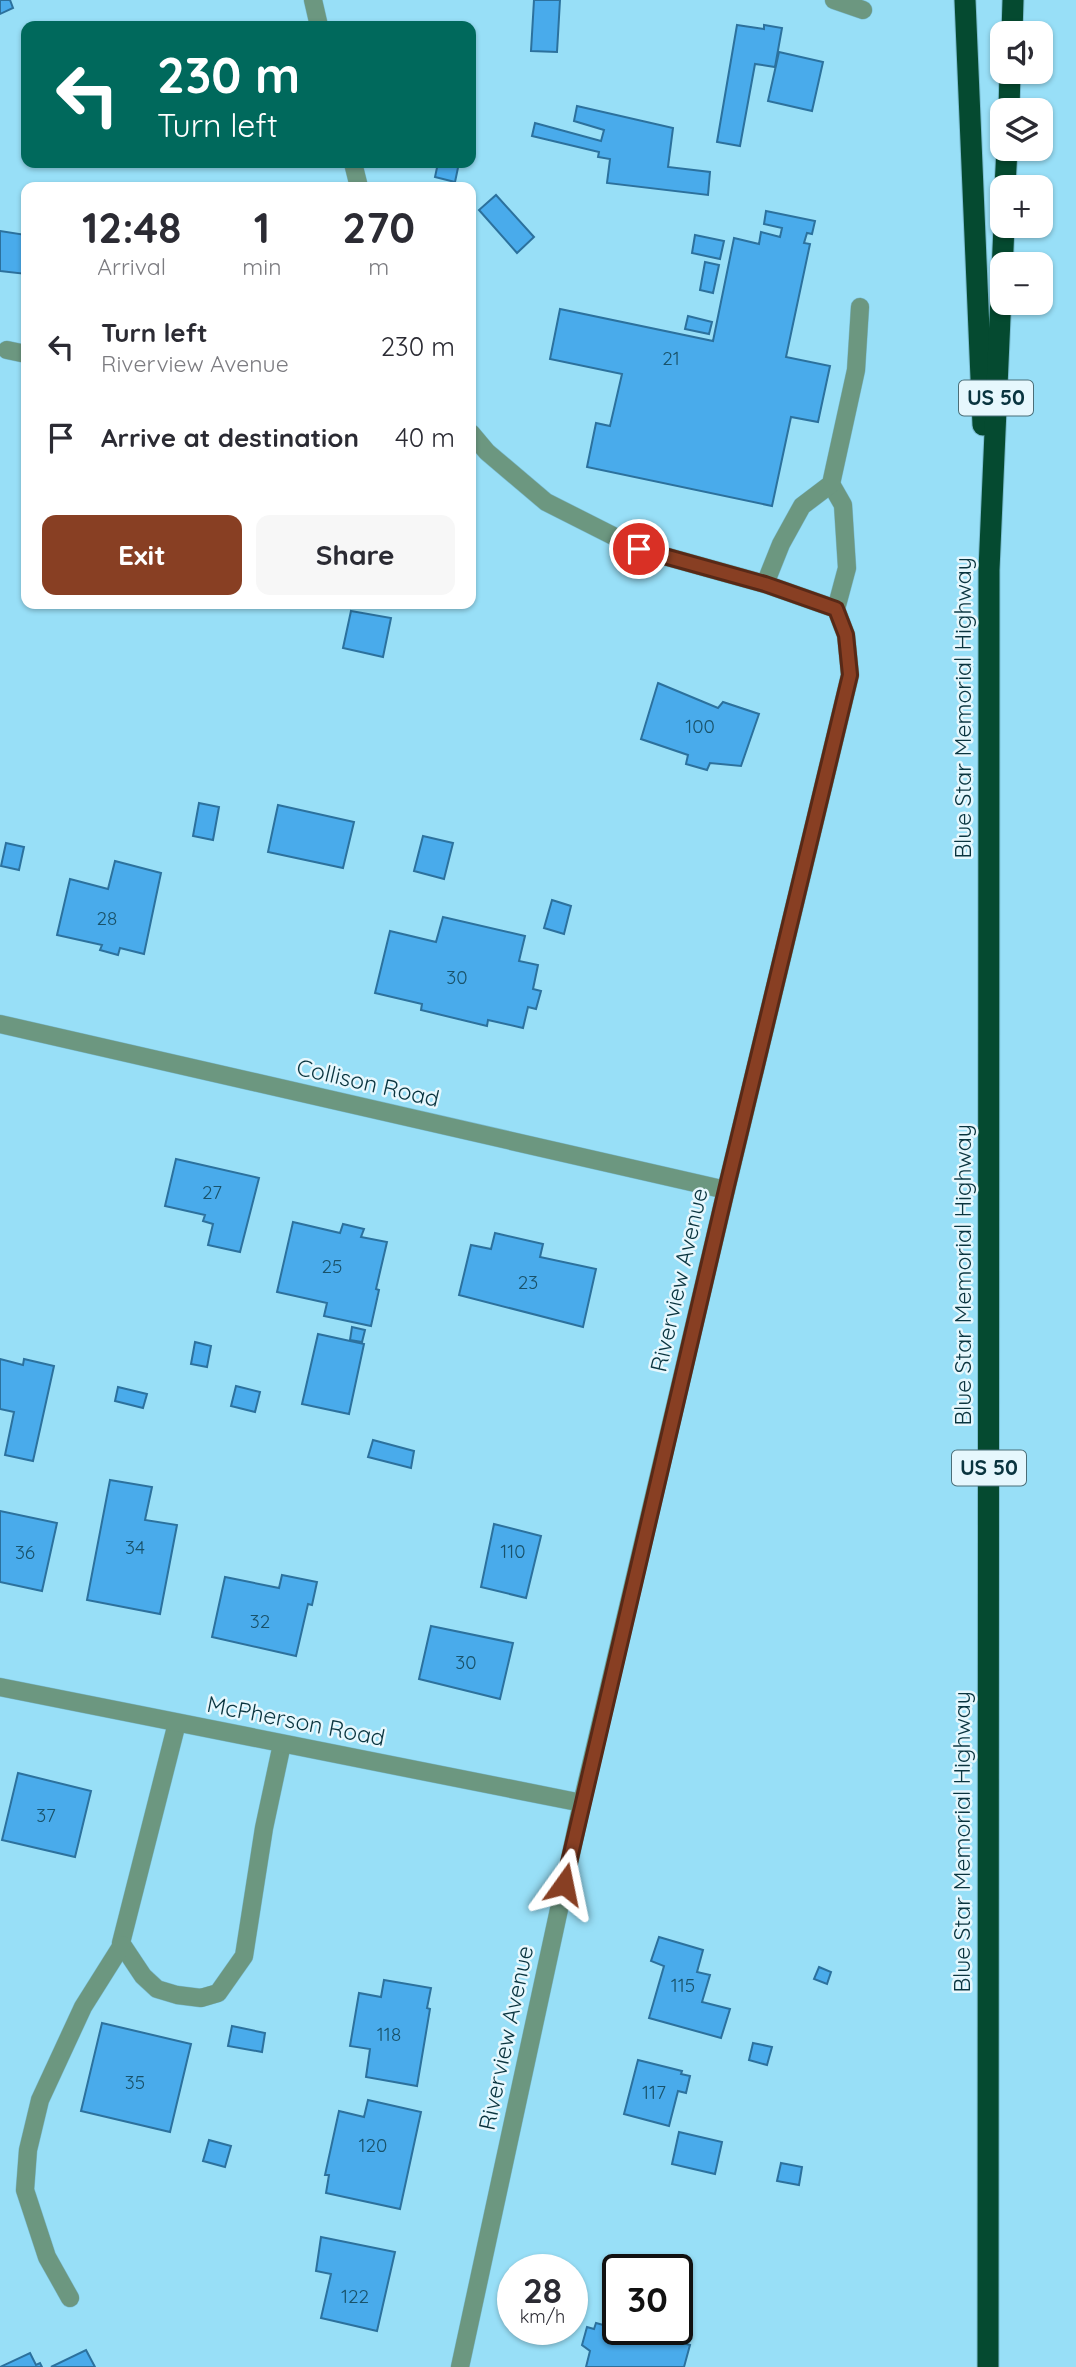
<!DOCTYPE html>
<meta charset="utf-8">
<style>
body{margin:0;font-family:Quicksand,sans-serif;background:#f7f7f7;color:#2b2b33;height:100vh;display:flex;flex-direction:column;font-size:26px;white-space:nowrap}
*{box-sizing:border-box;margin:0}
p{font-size:23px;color:#7c7c81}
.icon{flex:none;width:38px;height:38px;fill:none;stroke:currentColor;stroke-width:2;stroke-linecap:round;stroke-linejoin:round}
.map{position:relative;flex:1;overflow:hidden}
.details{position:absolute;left:21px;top:182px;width:455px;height:427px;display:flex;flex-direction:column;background:#fff;border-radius:14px;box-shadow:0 2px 5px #0004}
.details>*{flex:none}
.top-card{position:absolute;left:21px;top:21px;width:455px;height:147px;border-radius:14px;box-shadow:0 2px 5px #0004;background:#00695c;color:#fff;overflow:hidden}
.controls{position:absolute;left:990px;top:21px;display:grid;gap:14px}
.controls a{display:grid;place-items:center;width:63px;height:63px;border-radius:14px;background:#fff;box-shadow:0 2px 5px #0004;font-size:35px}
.speed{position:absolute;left:497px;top:2254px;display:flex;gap:14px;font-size:35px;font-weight:700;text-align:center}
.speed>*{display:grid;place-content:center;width:91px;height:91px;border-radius:50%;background:#fff;box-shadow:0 2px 5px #0004;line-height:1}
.speed small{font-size:18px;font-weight:400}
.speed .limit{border:4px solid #111;border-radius:10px;background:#fff;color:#111}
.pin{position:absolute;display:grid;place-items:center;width:60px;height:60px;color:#fff;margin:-30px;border:4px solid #fff;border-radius:50%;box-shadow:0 2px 7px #0007}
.me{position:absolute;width:77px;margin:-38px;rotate:12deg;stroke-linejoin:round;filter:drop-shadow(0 0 5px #0008)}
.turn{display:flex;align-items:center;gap:24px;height:147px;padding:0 21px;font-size:32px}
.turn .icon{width:91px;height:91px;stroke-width:2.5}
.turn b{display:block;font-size:49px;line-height:60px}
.eta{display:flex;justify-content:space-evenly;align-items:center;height:119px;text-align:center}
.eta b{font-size:42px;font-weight:700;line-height:49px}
.action{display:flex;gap:14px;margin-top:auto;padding:14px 21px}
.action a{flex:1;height:80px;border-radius:14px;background:#883f23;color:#fff;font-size:28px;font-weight:700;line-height:80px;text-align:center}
.action a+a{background:#f7f7f7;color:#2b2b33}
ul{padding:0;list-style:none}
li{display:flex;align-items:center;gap:21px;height:91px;padding:0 21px}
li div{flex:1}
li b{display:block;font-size:26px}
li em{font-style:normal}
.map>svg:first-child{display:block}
.building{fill:#49abeb;stroke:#2c719d;stroke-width:2}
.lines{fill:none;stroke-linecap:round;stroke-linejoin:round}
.service-casing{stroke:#7bbdd2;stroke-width:19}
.minor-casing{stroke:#7bbdd2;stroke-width:19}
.motorway-casing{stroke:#7bbdd2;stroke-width:23}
.service{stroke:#6c9780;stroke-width:18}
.minor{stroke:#6c9780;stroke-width:18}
.motorway{stroke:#054a30;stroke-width:21}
.route-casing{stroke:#582917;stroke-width:18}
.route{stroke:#883f23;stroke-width:12}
.labels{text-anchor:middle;stroke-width:5;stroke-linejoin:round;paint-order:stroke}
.number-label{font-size:19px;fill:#19526a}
.shield{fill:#e6f7fd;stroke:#4b6e78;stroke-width:2}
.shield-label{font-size:21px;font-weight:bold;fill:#09343f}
.street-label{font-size:23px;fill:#09343f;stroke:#e6f7fd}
</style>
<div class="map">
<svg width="1076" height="2367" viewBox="0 0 1076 2367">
<rect width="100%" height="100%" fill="#98dff7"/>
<!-- building -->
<g class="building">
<path d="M0,0h10l3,8 -13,6z"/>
<path d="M534,0h26l-3,52 -26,-1z"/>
<path d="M737,25l27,4v-4l18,3 -7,39 -20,-3 -15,82 -23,-4z"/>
<path d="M779,52l44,10 -11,49 -44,-10z"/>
<path d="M577,106l96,22 -5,39 42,5 -2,23 -101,-12 3,-24 -12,-2 1,-5 -67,-16 3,-13 66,18 3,-11 -30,-9z"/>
<path d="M438,163h21l-4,19 -20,-5z"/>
<path d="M496,195l38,42 -17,16 -38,-43z"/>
<path d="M766,211l49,10 -3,13 -5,-1 -3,10 6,1 -24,113 44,9 -12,56 -27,-5 -19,89 -185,-39 9,-44 14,3 12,-52 -72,-15 10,-50 153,32 21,-103 25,6 2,-12 19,5 2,-9 -18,-4z"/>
<path d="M0,231l26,4v39l-26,-3z"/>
<path d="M695,235l29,6 -4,18 -28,-6z"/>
<path d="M705,262l14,3 -6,28 -13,-3z"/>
<path d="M688,316l24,6 -3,12 -24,-5z"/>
<path d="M351,611l40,7 -8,39 -40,-9z"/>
<path d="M658,683l60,25 5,-6 36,12 -18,52 -31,-3 -3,7 -21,-6 2,-9 -47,-16z"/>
<path d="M199,803l20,4 -6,33 -20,-4z"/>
<path d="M278,805l76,17 -11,46 -75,-16z"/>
<path d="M423,836l30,7 -9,36 -30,-8z"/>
<path d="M6,843l18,4 -5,23 -18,-4z"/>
<path d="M115,861l46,12 -17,81 -24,-6 -2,7 -18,-5 2,-5 -45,-10 13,-56 38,10z"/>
<path d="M552,900l19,6 -7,28 -20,-6z"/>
<path d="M443,917l82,19 -6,25 19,4 -5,24 8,2 -5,18 -8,-2 -5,21 -35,-8 -1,6 -66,-16 1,-6 -47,-11 15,-62 46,11z"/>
<path d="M176,1159l83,19 -19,74 -32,-7 5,-21 -10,-3 2,-6 -40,-9z"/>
<path d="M293,1222l47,11 3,-9 21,5 -3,8 26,5 -11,47 3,1 -8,36 -47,-10 3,-13 -50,-11z"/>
<path d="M495,1233l48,11 -3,13 56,12 -13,58 -124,-32 12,-50 20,4z"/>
<path d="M352,1327l13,3 -3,12 -12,-2z"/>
<path d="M318,1334l46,10 -15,70 -47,-10z"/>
<path d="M195,1342l16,4 -4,21 -16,-3z"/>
<path d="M0,1359l23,6 1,-6 30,7 -21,95 -28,-6 9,-43 -14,-3z"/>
<path d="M236,1386l24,6 -5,20 -24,-6z"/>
<path d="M118,1387l29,7 -4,14 -28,-7z"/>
<path d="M373,1440l41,11 -3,17 -43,-11z"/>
<path d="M110,1480l42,7 -7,33 32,5 -17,89 -73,-14z"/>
<path d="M0,1511l57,12 -15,68 -42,-9z"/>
<path d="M494,1524l47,12 -15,62 -45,-11z"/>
<path d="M282,1575l35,7 -5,23 -4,-1 -12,52 -84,-19 13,-60 54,11z"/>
<path d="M431,1626l82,17 -13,56 -81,-20z"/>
<path d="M18,1773l73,18 -16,66 -73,-17z"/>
<path d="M659,1937l44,13 -6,22 13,3 -8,27 28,7 -9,29 -72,-20 15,-52 -13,-5z"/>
<path d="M819,1967l12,5 -4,12 -13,-5z"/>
<path d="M384,1980l47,8 -4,20 3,1 -13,77 -51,-9 4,-28 -20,-3 9,-53 22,4z"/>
<path d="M102,2023l89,21 -21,88 -89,-21z"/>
<path d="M232,2026l33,7 -3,19 -34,-6z"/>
<path d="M753,2043l19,4 -5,18 -18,-5z"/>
<path d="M638,2060l44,11 -1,3 9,2 -4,17 -8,-2 -9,35 -45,-12z"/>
<path d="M368,2100l53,12 -21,97 -74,-16 3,-18h-4l14,-64 25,6z"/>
<path d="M679,2132l43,10 -7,32 -43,-10z"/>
<path d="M209,2140l22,6 -6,21 -22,-6z"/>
<path d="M781,2163l21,4 -3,18 -22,-4z"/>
<path d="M321,2237l74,15 -18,79 -56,-13 10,-44 -15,-3z"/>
<path d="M596,2323l22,6h59v-5l7,2 -5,16 11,3 -6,22h-98l4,-16 -8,-6 5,-18 7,2z"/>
<path d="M86,2350l9,17h-44z"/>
<path d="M30,2353l6,12 4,-2 2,4h-42z"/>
</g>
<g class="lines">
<defs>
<g id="service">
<path d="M7,350l19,4"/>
<path d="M831,484l12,21 4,63 -11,41"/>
<path d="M765,584l16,-40 21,-38 29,-22 25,-114 4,-63"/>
<path d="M177,1723l-56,220 22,33 14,13 20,6 24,3 17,-5 26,-37 20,-128 18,-84"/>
<path d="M70,2298l-23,-41 -22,-67 3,-40 12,-50 43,-93 39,-62"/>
</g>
<g id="minor">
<path d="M313,0l6,26"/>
<path d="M834,0l29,10"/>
<path d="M353,163l6,24"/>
<path d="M0,1024l726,166"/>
<path d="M0,1687l582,116"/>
<path d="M460,2367l122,-564 144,-613 124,-515 -4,-40 -10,-26 -71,-25 -126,-35 -93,-47 -59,-50 -16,-19"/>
</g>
<g id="motorway">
<path d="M965,0l18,425"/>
<path d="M1012,33l1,-33"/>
<path d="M1009,110l1,-38"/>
<path d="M1005,187l2,-38"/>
<path d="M988,2367l1,-1797 15,-344"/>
</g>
</defs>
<!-- service casing -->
<use href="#service" class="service-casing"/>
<!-- minor casing -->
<use href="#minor" class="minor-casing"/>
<!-- motorway casing -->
<use href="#motorway" class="motorway-casing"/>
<!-- service -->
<use href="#service" class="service"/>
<!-- minor -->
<use href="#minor" class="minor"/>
<!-- motorway -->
<use href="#motorway" class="motorway"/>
</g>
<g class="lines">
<defs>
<path id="route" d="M564,1884l162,-694 124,-515 -4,-40 -10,-26 -71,-25 -126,-35"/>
</defs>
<!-- route casing -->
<use href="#route" class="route-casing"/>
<!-- route -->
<use href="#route" class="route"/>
</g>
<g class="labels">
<!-- number labels -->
<g class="number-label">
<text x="671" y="365">21</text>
<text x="700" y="733">100</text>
<text x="107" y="925">28</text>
<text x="457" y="984">30</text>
<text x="212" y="1199">27</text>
<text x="332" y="1273">25</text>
<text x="528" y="1289">23</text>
<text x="135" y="1554">34</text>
<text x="513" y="1558">110</text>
<text x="25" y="1559">36</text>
<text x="260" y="1628">32</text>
<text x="466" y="1669">30</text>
<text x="46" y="1822">37</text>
<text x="683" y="1992">115</text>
<text x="389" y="2041">118</text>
<text x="135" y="2089">35</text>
<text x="654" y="2099">117</text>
<text x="373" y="2152">120</text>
<text x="355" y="2303">122</text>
</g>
<!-- shield labels -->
<g class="shield">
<rect x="959" y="380.5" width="74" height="35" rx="5"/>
<rect x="952" y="1450.5" width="74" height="35" rx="5"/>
</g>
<g class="shield-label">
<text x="996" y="405">US 50</text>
<text x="989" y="1475">US 50</text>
</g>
<!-- street labels -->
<g class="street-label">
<text transform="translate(963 708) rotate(-90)" y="8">Blue Star Memorial Highway</text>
<text transform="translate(368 1083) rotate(13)" y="8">Collison Road</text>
<text transform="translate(963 1275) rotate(-90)" y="8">Blue Star Memorial Highway</text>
<text transform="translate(679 1280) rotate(-77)" y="8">Riverview Avenue</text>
<text transform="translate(296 1721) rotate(11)" y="8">McPherson Road</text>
<text transform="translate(962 1842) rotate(-90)" y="8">Blue Star Memorial Highway</text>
<text transform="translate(506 2038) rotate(-78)" y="8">Riverview Avenue</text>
</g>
</g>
</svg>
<div class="controls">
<a><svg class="icon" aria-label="sound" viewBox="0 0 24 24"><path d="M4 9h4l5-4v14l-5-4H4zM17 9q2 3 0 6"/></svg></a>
<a><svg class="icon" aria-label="layers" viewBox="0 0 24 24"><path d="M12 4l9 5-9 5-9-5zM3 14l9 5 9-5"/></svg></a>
<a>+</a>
<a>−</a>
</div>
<div class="speed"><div>28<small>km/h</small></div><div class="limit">30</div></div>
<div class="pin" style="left:639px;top:549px;background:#d93025"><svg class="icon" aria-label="arrive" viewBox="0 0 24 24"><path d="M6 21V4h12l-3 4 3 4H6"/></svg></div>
<svg class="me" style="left:564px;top:1884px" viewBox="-20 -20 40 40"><path d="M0-17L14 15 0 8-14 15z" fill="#883f23" stroke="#fff" stroke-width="4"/></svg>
<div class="top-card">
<div class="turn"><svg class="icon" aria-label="left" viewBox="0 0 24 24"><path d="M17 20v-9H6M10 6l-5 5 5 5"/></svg><div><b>230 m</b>Turn left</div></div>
</div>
<section class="details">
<div class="eta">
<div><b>12:48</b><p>Arrival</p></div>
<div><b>1</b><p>min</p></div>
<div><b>270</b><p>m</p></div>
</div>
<ul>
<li><svg class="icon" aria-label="left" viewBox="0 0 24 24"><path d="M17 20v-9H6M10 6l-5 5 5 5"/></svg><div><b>Turn left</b><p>Riverview Avenue</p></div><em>230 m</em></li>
<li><svg class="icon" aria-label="arrive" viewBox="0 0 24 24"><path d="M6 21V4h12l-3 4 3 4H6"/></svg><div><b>Arrive at destination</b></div><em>40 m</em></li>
</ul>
<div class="action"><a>Exit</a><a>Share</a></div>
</section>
</div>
